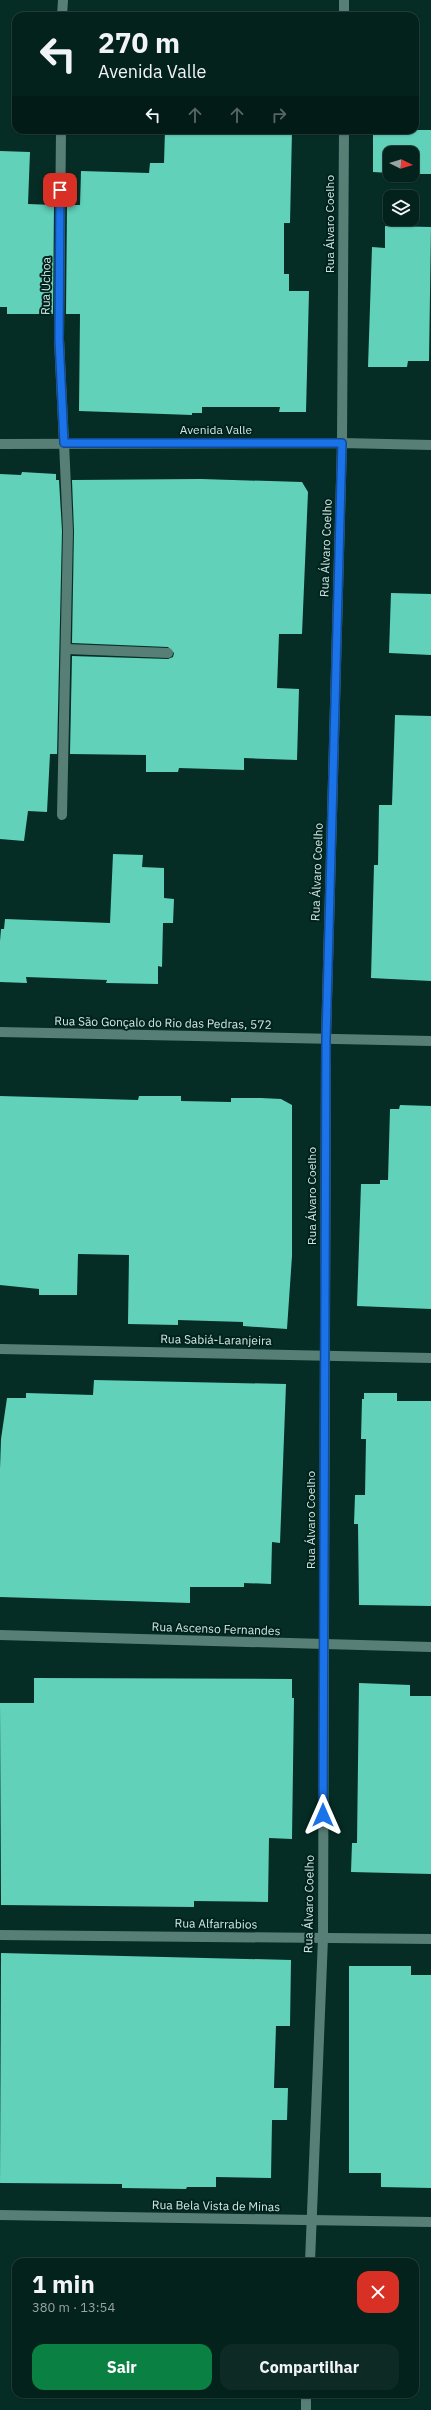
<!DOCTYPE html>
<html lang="pt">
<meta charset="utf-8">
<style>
body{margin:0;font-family:"IBM Plex Sans",sans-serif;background:#0d2a25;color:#f1f3f6;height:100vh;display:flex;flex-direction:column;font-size:15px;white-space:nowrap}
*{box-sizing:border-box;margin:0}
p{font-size:13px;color:#97a4a3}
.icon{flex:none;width:22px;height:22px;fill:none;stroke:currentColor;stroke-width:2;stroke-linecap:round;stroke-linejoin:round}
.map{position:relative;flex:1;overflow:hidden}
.sheet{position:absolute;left:12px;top:2258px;width:407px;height:140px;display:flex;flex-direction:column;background:#04221c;border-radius:12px;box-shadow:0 1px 3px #0004,0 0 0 1px #253f3b}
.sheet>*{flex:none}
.guide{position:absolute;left:12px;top:12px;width:407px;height:122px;border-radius:12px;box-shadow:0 1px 3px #0004,0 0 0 1px #253f3b;background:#04221c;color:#f1f3f6;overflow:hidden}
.needle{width:26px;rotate:95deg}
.fabs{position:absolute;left:383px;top:146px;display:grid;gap:8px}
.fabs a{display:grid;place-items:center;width:36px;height:36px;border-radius:8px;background:#04221c;box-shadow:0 1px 3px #0004,0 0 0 1px #253f3b;font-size:20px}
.pin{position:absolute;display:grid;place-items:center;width:34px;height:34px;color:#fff;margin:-17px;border-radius:8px;box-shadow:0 2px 6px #0006}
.me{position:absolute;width:44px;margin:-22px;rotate:0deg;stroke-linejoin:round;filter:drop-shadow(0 0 3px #0008)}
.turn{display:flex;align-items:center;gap:14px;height:84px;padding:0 20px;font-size:18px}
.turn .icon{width:52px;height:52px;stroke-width:2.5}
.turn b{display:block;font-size:28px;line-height:34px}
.lanes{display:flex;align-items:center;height:38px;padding:0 20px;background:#0003;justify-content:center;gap:20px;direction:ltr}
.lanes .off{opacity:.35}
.round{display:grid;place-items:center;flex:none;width:42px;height:42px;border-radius:12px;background:#0d2a25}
.headline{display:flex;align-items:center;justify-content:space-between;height:68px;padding:0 20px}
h1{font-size:24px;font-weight:700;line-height:30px}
.cta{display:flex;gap:8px;margin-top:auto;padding:8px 20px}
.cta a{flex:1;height:46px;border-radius:12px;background:#0b8043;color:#fff;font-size:16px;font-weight:700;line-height:46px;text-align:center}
.cta a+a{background:#0d2a25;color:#f1f3f6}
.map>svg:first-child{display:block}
.building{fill:#61d1ba}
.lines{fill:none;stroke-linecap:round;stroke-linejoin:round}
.service{stroke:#587f76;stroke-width:10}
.minor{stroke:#587f76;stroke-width:10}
.route-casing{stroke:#114b97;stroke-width:10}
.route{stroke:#1a73e8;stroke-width:7}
.labels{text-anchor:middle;stroke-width:4;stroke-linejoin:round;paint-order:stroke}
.street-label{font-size:12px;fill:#d3e7e2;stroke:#00231d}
</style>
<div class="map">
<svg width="431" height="2410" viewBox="0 0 431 2410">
<rect width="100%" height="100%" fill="#052d26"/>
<!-- building -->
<g class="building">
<path d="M165,130h127l-2,93h-6v51h5v17h20l-3,121h-27l1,-5h-78v6h-10v2l-113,-4 1,-97h-14l1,-109h13l1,-34 68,2 1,-10h14z"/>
<path d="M373,130h58v44h-19v-21h-22v20l-17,-1z"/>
<path d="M0,151l30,1 -2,52 26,1 -1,109h-46v-7h-7z"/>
<path d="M385,226l46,1 -2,134h-21l-1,6h-39l4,-120 13,1z"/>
<path d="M22,472l34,2v6h3l3,51 -5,223h-7l-3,58 -19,-1 -4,30 -24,-2v-365l21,1z"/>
<path d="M201,479l101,3 6,10 -6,142h-23l-2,54 22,1 -2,71 -53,-2v12l-65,-2 -1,4h-32v-17l-76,-1 2,-98 96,3 5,-2 1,-4 -6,-6 -96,-4 2,-112 -2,-51z"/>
<path d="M391,593l40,1v61l-42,-2z"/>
<path d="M395,715l36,1v265l-60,-3 3,-113h4l1,-60h13z"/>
<path d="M113,854l30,1 -1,12 22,1v30l10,1 -1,24h-10l-1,44 -4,-1v18l-52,-1 1,-3 -81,-3 1,6 -27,-1v-41l1,-12h3l1,-10 105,4z"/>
<path d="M0,1096l138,4 1,-4h42v5l50,1v-4h30l20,1 11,6v151l-5,73 -44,-3v-4l-65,-2v5l-50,-1 1,-69 -51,-1 -1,41h-38v-6l-39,-4z"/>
<path d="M400,1105l31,1v203l-74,-3 4,-122h19v-4h8l2,-71h9z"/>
<path d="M94,1380l192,4 -6,159 -8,-1 -1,42 -27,-1v4h-54v16l-190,-6v-128l1,-30 6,-41h19v-5l67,2z"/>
<path d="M364,1393h33v8h34v205l-72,-1 -1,-81h-4l1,-29h10l1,-56h-5l1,-40h2z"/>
<path d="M34,1678l258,1v19h2l-2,141 -23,-1 -1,64 -74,-1v6l-193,-2 -1,-202h34z"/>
<path d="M359,1683l51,2v11h21v178l-80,-2 1,-29h5z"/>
<path d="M1,1953l290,7 -1,66h-14l-2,62h14l-1,32h-15l-1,58 -55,-1v10h-29l-1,2 -64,-1v-4l-122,-1z"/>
<path d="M349,1966h62v9h20v213l-50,-1v-14h-32z"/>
</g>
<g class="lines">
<!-- service -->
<g class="service">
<path d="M67,649l101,4"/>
<path d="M62,815l6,-284 -4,-88"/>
</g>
<!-- minor -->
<g class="minor">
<path d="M62,16l1,-16"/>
<path d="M344,16v-16"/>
<path d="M61,130l-2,209 5,104"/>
<path d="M0,444l342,-1 89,2"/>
<path d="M0,1032l431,9"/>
<path d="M0,1349l431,9"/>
<path d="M0,1635l431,12"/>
<path d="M0,1935l431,4"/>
<path d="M0,2215l431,7"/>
<path d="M310,2262l13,-324 3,-899 16,-596 2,-313"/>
<path d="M306,2410v-16"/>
</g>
</g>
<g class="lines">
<defs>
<path id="route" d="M60,190l-1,149 5,104h278l-16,596 -3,776"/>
</defs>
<!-- route casing -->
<use href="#route" class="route-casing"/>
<!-- route -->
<use href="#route" class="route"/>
</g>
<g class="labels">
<!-- street labels -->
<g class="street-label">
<text transform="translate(330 224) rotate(-90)" y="4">Rua Álvaro Coelho</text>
<text transform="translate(46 286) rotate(-89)" y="4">Rua Uchoa</text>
<text x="216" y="434">Avenida Valle</text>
<text transform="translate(326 548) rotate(-88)" y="4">Rua Álvaro Coelho</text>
<text transform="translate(317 872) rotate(-88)" y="4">Rua Álvaro Coelho</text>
<text transform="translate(163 1023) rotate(1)" y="4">Rua São Gonçalo do Rio das Pedras, 572</text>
<text transform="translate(312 1196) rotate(-90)" y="4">Rua Álvaro Coelho</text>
<text transform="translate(216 1340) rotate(1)" y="4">Rua Sabiá-Laranjeira</text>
<text transform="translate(311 1520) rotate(-90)" y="4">Rua Álvaro Coelho</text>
<text transform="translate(216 1629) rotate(2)" y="4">Rua Ascenso Fernandes</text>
<text transform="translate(309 1904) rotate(-89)" y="4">Rua Álvaro Coelho</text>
<text transform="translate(216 1924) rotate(1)" y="4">Rua Alfarrabios</text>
<text transform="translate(216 2206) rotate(1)" y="4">Rua Bela Vista de Minas</text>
</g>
</g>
</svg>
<div class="fabs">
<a><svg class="needle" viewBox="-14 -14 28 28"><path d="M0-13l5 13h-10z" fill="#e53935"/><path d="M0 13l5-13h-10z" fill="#97a4a3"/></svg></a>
<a><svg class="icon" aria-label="layers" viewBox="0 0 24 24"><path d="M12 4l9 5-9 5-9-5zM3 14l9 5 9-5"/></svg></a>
</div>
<div class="pin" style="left:60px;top:190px;background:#d93025"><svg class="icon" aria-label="arrive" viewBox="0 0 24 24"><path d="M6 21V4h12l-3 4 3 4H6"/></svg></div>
<svg class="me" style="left:323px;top:1815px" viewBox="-20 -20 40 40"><path d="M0-17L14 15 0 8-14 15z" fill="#1a73e8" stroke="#fff" stroke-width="4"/></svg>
<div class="guide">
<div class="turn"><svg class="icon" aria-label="left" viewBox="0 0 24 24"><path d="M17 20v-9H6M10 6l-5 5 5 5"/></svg><div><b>270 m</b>Avenida Valle</div></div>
<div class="lanes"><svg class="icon" aria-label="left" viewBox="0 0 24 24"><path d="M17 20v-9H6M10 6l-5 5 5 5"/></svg><svg class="icon off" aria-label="ahead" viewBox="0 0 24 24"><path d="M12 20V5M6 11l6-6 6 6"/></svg><svg class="icon off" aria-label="ahead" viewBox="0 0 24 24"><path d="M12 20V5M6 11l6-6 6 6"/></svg><svg class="icon off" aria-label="right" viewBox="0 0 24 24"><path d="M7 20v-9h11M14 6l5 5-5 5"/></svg></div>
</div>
<section class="sheet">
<div class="headline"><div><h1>1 min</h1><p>380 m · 13:54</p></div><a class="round" style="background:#d93025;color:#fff"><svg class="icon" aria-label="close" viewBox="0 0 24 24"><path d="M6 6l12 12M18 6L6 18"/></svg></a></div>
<div class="cta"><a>Sair</a><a>Compartilhar</a></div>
</section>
</div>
